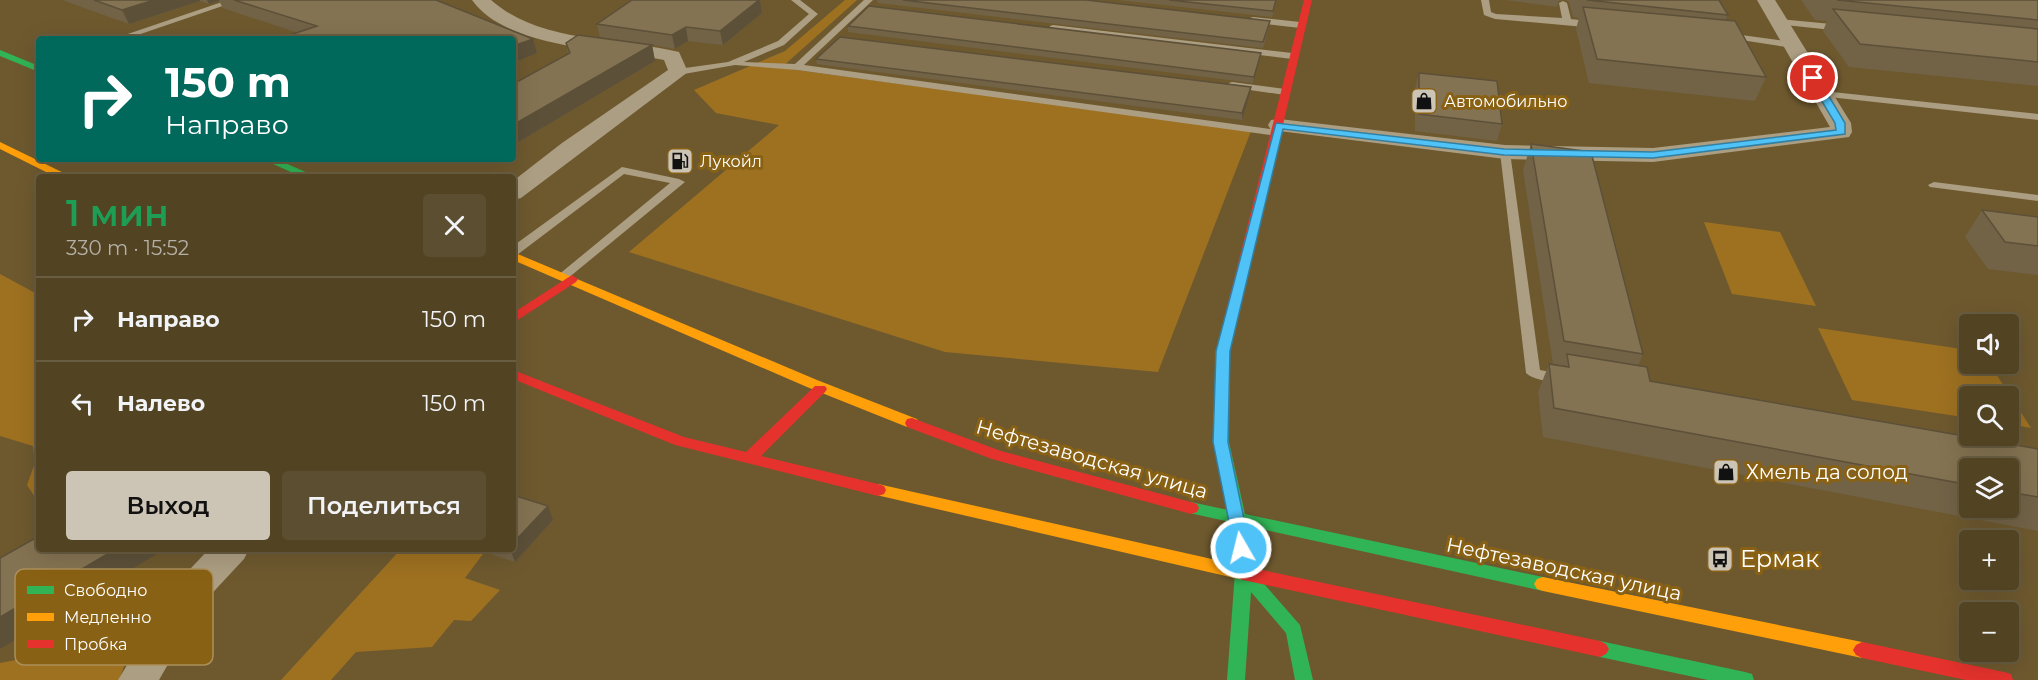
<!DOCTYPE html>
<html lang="ru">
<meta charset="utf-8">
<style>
body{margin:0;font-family:Montserrat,sans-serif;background:#5c4e30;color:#f1f3f6;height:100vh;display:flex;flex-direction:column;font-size:22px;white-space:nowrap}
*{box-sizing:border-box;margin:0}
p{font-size:20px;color:#b5b0a6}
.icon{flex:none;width:33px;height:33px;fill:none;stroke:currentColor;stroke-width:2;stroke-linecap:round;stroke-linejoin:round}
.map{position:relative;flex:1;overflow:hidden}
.panel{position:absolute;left:36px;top:174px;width:480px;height:378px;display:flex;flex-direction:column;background:#524323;border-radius:6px;box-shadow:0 6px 24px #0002,0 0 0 2px #685c41}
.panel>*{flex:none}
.guide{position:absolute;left:36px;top:36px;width:480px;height:126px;border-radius:6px;box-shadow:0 6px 24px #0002,0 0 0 2px #685c41;background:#00695c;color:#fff;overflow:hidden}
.controls{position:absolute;left:1959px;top:314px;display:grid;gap:12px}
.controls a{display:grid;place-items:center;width:60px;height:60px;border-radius:6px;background:#524323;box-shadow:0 6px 24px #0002,0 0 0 2px #685c41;font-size:30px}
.pin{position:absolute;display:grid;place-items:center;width:51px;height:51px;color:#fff;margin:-26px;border:3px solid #fff;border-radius:50%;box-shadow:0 2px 6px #0007}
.me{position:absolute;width:66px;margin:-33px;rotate:352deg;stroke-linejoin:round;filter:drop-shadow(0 0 4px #0008)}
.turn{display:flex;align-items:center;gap:21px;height:126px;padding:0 30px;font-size:27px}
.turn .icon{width:78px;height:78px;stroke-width:2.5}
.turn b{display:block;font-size:42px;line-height:51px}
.round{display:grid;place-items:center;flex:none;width:63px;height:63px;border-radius:6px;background:#5c4e30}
.overview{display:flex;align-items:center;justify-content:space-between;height:102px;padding:0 30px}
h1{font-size:36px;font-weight:600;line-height:45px;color:#1e9e55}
.action{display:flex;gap:12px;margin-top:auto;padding:12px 30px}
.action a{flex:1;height:69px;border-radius:6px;background:#ccc5b6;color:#111;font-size:24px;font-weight:600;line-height:69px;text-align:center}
.action a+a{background:#5c4e30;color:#f1f3f6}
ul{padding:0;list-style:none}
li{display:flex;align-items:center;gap:18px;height:84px;padding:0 30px;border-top:2px solid #685c41}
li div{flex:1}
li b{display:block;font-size:22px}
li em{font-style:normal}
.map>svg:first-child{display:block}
.green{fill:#9e7121}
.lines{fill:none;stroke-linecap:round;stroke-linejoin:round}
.lane{fill:#ac9e82;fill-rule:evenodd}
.street{fill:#ac9e82;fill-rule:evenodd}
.fast{fill:#30b455;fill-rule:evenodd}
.slow{fill:#ff9f0a;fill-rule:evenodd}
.jam{fill:#e5322d;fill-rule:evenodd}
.wall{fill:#726347;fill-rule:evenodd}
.shaded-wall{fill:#5c5039}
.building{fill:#847352;stroke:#5c5039;stroke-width:1.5}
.route{fill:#4fc3f7;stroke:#337fa1;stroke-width:1.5}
.labels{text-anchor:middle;stroke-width:6;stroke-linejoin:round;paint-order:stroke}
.far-poi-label{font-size:16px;fill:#fff;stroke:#896114;text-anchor:start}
.street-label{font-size:20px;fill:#fff;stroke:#896114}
.poi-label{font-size:20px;fill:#fff;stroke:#896114;text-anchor:start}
.near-poi-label{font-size:24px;fill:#fff;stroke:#896114;text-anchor:start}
.key{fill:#896114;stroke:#ac905a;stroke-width:1.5}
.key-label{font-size:16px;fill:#fff}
</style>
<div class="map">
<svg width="2038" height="680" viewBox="0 0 2038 680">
<rect width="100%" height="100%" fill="#6e592f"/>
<!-- green -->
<g class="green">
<path d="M845,0h12l-76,68 470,63 -93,241 -213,-20 -316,-100 150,-127 -63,-12 -22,-23 91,-39z"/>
<path d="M1704,222l76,10 36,74 -84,-12z"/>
<path d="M0,274l39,21v208l-12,-18 8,-22 -2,-17 -33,-10z"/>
<path d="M1818,328l151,22 1,13h19l42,65 -22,-4 -1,-28h-38l-1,22 -117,-18z"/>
<path d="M401,549h64l18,5 -18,24 35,12 -29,31 -17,-1 -22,27 -76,5 -25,28h-50z"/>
<path d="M170,577h16l-44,41 -23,62h-119v-17l16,-3 114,-67z"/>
</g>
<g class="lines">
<!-- lane -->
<g class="lane">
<path d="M228,0h12l-114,39h-13z"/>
<path d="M791,0h9l18,14 -34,31 -40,17 51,2 69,-64h9l-69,65 473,65 5,3 -5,3 -480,-66 -62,-5 -57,10 -5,-3 5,-3 50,-7 50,-21 31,-27z"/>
<path d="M1481,0h8l2,12 5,2 66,4 -3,-15 4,-2 4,2 4,16 25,3 4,3 -4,3 -101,-9 -11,-4z"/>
<path d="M1706,0h8l20,34 59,8 4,3 -4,3 -65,-10z"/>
<path d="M1253,17l47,5 4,3 -4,3 -50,-6v-4z"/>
<path d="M1779,19l63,6 4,3 -4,3 -66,-7v-4z"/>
<path d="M1053,25l239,28 5,3 -5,3 -242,-29v-4z"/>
<path d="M1232,82l53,7 5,3 -5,3 -56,-8v-4z"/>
<path d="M1823,91l215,23v6l-218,-24v-4z"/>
<path d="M1505,149l5,3 30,218 27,5 2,3 -2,3c-11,3 -34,-1 -41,-8l-26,-221z"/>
<path d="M622,167l57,12 6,3 -118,97 -4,1 -6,-4 113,-93 -46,-9 -107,81 -4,1v-10z"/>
<path d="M1934,182l104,13v6l-108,-14 -2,-2z"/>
</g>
<!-- street -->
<g class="street">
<path d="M472,0h19c50,44 127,37 188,52l9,20 -167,126 -8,2v-19l49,-38 106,-73 -4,-10c-54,-11 -157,-11 -192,-60z"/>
<path d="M1757,0h18l76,123 1,9 -3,5 -196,25 -148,-3 -226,-28 -8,-1 -3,-5 3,-5 8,-1 226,26 148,3 177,-21z"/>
<path d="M209,549h40l-5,10 -41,44 -44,77h-41l59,-97z"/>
</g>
<!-- fast -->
<g class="fast">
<path d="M0,50l39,16v6l-39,-16z"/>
<path d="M262,159h14l41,18h-15z"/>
<path d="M1227,331l7,4 -4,16 -1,91 16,72 298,63 6,2 3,5 -3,5 -6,2 -296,-65 5,44 48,55 13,55h-18l-9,-47 -35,-41 -6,88h-18l8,-108 -5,-50 -45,-10 -2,-4 2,-4 6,-2 37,8 -15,-68 3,-91 4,-16z"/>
<path d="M1600,641l145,31 7,2 2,6h-46l-108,-23 -6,-3 -3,-5 3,-5z"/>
</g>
<!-- slow -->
<g class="slow">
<path d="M0,142l68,33 1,2h-13l-56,-28z"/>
<path d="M513,252l304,128 100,39 2,4 -2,4h-10l-100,-40 -294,-127z"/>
<path d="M878,484l365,82 6,2 3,5 -3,5 -6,2 -371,-86 -2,-4 2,-4z"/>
<path d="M1543,577l319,65 6,3 3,5 -3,5 -6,3 -319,-67 -6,-2 -3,-5 3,-5z"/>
</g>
<!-- jam -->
<g class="jam">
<path d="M1304,0h8l-78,335 -7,4 -7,-4z"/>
<path d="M572,275l6,4 -2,3 -63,41v-10z"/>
<path d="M513,370l171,67 62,15 69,-66h10l2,3 -2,3 -64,64 117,28 6,2 2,4 -2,4 -6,2 -203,-51 -162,-66z"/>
<path d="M912,418l89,33 190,51 6,2 2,4 -2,4 -6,2 -199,-55 -85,-32 -2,-4 2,-4z"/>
<path d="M1243,566l357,75 6,3 3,5 -3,5 -6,3 -357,-77 -6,-2 -3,-5 3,-5z"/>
<path d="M1862,642l142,30 7,2 2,6h-47l-104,-22 -6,-3 -3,-5 3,-5z"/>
</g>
</g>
<!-- wall -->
<g class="wall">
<path d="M62,0h374l97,39 4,14 -24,10v-24h-235l20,-6 -75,-25 -4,-7 -10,3 -9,-3 -71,23z"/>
<path d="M760,0l2,13 -39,32 -35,-4 -13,8 -23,-4 3,16 -140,83h-2v-60l55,-30 -2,-11 78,1 -44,-7 -3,-13z"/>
<path d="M877,0h209l183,27 -6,21 -385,-45z"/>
<path d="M1118,0h159l-5,17z"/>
<path d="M1506,0h56l-3,1 -2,6z"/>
<path d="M1566,0h153l9,15 -3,6 41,56 -11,24 -166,-18 -13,-54 3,-11 -6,-1 -4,-15z"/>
<path d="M1801,0h237v86l-189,-19 -26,-36 4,-10 -12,-1z"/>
<path d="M848,26l412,33 -7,24 -405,-51z"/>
<path d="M816,59l434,34 -8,27 -425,-56z"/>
<path d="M1419,73l83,51 -5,17 -82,-10v-42z"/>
<path d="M1531,144l112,210 -5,12 12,15 388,68v82l-495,-94 -5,-45 11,-28h4l-30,-194zM1970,468h38v39h-38z"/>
<path d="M1982,210l56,7v58l-50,-6 -23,-32z"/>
<path d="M553,520l-38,42 -40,-13h38z"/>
</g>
<!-- shaded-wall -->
<g class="shaded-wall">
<path d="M154,0h46v1l-71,23 -7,-14z"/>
<path d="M207,0h12v1l-10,3z"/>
<path d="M760,0l2,13 -39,32 -3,-14z"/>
<path d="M686,27l2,14 -13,8 -3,-14z"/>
<path d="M533,39l4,14 -24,10v-17z"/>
<path d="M652,45l3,16 -140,83 -2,-5v-14z"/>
<path d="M1261,53l-1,6 -7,24 1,-6z"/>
<path d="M1251,87l-1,6 -8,27v-7z"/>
<path d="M548,506l5,14 -38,42 -5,-13h3v-6z"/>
<path d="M116,549h49l-165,100v-32z"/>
</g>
<!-- building -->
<g class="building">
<path d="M94,0h60l-32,10z"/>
<path d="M234,0h202l97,39 -20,7v-7h-235l39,-13z"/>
<path d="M632,0h127l-39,31 -34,-4 -14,8 -75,-11z"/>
<path d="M903,0h183l184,21 -7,21z"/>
<path d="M1169,0h107l-3,11z"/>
<path d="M1587,0h132l9,15z"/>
<path d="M1837,0h201v20z"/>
<path d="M869,6l392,47 -7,24 -406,-51z"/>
<path d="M1583,7l152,14 31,56 -169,-18z"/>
<path d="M1833,9l205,20v33l-178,-18z"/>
<path d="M578,35l74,10 -139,80v-41l57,-31 -4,-10z"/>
<path d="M840,37l411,50 -9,26 -426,-54z"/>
<path d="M1419,73l78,8 5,43 -83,-10z"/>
<path d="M1531,144l60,8 52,202 -79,-13z"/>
<path d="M1982,210l56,7v29l-33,-4z"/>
<path d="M1567,354l80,13 3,14 388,68v48l-30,-5v-24h-38v17l-416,-77 -5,-44 20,3z"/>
<path d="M513,495l35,11 -35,37z"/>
<path d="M39,536v13h77l-116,68v-59z"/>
</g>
<!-- route -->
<path class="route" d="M1813,75l5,3 27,45v11l-192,24 -149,-3 -221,-26 -53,222 -2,91 22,106 -3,4h-12l-22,-110 3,-91 60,-228 228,26 149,3 183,-22 -1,-7 -27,-45z"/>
<!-- icons -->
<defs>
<symbol id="shop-square" viewBox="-11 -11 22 22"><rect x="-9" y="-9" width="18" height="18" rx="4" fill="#ccc5b6" stroke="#896114"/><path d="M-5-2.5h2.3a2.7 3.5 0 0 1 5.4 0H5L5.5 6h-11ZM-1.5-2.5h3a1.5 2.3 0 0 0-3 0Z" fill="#111"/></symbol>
<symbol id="fuel-square" viewBox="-11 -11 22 22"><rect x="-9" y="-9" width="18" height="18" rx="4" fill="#ccc5b6" stroke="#896114"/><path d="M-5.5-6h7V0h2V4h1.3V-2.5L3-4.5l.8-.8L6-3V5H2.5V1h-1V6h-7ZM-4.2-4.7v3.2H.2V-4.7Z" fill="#111"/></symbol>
<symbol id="bus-square" viewBox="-11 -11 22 22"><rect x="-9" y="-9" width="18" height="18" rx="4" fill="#ccc5b6" stroke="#896114"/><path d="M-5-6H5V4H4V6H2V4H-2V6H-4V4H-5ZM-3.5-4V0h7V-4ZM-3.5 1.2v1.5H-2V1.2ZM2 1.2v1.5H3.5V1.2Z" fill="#111"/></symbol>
</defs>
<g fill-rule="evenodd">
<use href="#shop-square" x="1409" y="86" width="30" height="30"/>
<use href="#fuel-square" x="665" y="146" width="30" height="30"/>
<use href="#shop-square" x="1711" y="457" width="30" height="30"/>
<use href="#bus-square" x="1705" y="544" width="30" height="30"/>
</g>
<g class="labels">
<!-- far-poi labels -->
<g class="far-poi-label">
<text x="1444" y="107">Автомобильно</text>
<text x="700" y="167">Лукойл</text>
</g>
<!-- street labels -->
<g class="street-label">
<text transform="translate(1092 459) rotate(16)" y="7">Нефтезаводская улица</text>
<text transform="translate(1564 569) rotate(12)" y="7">Нефтезаводская улица</text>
</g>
<!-- poi labels -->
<g class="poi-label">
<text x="1746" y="479">Хмель да солод</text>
</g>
<!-- near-poi labels -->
<g class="near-poi-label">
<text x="1740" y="567">Ермак</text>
</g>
</g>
<!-- legend -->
<rect x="15" y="569" width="198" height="96" rx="9" class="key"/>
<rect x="27" y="586" width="27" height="8" fill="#30b455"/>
<rect x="27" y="613" width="27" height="8" fill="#ff9f0a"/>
<rect x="27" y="640" width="27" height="8" fill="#e5322d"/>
<g class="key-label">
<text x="64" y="596">Свободно</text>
<text x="64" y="623">Медленно</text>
<text x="64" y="650">Пробка</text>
</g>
</svg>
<div class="controls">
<a><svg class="icon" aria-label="sound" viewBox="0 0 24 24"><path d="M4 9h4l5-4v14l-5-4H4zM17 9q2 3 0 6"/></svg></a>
<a><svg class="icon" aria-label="search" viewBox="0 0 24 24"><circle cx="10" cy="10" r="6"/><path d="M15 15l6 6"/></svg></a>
<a><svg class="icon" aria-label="layers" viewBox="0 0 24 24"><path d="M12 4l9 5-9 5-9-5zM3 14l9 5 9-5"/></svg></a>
<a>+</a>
<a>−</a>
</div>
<div class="pin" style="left:1813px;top:78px;background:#d93025"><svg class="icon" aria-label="arrive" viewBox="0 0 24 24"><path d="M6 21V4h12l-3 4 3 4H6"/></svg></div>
<svg class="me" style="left:1241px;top:548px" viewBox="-20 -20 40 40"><circle r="17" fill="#4fc3f7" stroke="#fff" stroke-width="3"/><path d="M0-11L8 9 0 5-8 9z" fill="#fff"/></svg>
<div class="guide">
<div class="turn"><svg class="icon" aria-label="right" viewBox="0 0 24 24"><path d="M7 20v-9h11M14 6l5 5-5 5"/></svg><div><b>150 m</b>Направо</div></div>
</div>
<section class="panel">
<div class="overview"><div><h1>1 мин</h1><p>330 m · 15:52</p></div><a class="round"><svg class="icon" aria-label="close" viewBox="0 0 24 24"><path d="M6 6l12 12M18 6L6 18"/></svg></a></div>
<ul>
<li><svg class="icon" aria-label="right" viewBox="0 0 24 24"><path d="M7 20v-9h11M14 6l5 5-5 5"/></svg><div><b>Направо</b></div><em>150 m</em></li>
<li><svg class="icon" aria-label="left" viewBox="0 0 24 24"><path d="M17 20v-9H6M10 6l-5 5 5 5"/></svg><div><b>Налево</b></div><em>150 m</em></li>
</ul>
<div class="action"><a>Выход</a><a>Поделиться</a></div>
</section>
</div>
